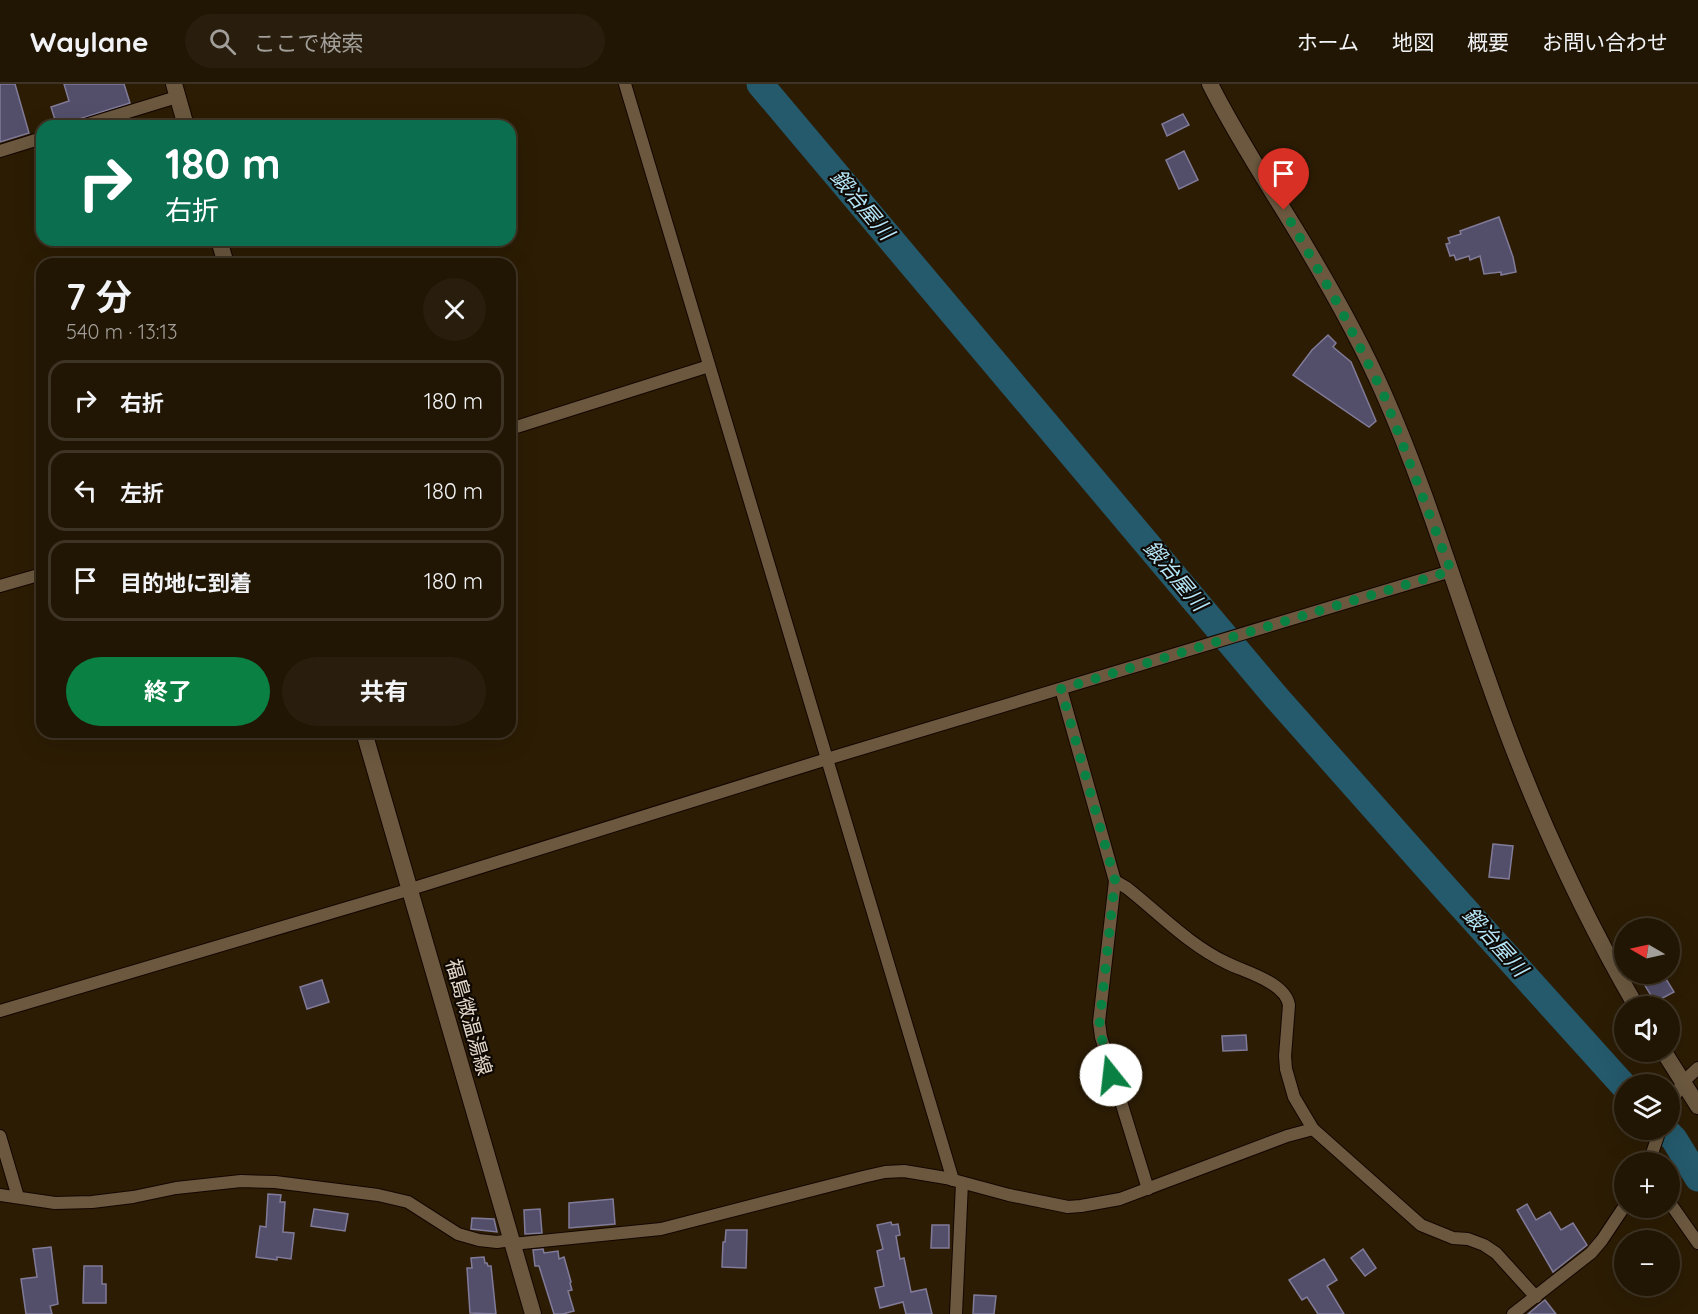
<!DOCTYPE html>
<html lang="ja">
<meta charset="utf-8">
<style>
body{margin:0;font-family:Quicksand,"Noto Sans JP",sans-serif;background:#291e0d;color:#f1f3f6;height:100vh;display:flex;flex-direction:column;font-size:22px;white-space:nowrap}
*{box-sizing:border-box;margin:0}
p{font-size:20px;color:#a29f9a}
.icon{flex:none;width:33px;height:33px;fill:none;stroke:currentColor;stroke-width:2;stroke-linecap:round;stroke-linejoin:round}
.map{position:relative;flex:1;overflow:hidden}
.panel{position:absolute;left:36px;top:174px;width:480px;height:480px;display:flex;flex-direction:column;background:#211503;border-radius:18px;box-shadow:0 6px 24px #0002,0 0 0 2px #3e3425}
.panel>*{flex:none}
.top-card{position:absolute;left:36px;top:36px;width:480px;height:126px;border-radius:18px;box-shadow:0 6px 24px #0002,0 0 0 2px #3e3425;background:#0b6e4f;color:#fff;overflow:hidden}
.needle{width:39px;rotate:279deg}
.buttons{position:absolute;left:1614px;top:834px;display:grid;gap:12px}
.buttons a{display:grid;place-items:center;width:66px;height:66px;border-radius:50%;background:#211503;box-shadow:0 6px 24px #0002,0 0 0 2px #3e3425;font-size:30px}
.pin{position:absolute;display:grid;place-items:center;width:51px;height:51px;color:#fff;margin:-62px -26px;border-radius:50% 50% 50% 0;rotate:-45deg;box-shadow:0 0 6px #0007}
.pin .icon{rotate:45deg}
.me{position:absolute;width:66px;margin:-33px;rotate:344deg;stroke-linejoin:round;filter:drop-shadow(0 0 4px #0008)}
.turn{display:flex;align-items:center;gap:21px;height:126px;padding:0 30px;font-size:27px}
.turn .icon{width:78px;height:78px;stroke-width:2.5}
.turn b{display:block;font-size:42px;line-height:51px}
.round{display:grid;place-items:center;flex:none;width:63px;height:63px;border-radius:32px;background:#291e0d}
.head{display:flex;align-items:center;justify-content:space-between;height:102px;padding:0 30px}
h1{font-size:36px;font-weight:700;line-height:45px}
.button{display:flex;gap:12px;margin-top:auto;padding:12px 30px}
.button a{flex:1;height:69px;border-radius:36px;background:#0b8043;color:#fff;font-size:24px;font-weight:700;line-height:69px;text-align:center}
.button a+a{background:#291e0d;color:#f1f3f6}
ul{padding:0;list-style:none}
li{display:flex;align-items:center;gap:18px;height:81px;margin:0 12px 9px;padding:0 18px;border:3px solid #3e3425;border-radius:18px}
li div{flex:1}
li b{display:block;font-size:22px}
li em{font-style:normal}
header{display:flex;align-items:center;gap:36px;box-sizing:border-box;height:84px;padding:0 30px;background:#211503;border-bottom:2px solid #3e3425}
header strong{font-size:28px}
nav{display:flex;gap:33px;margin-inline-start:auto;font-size:21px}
.search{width:420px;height:54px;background:#291e0d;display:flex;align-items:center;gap:15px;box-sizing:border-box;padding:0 21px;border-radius:33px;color:#a29f9a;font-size:22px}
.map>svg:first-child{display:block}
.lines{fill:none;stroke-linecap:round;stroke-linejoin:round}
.river{stroke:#245a6c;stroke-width:27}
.building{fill:#534e6a;stroke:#807b98;stroke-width:1.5}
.street-casing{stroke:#140600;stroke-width:14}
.secondary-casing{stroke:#140600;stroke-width:18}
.street{stroke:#6b583f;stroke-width:12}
.secondary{stroke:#6b583f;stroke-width:16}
.route{stroke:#0b8043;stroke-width:10;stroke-dasharray:0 18}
.labels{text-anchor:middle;stroke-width:4.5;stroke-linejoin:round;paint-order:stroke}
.street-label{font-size:20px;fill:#e2d7c9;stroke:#0f0802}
.water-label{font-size:21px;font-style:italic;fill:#b4e5f7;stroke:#0f0802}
</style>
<header>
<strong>Waylane</strong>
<div class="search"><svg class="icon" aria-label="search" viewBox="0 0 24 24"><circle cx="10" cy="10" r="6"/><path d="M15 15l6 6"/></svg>ここで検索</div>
<nav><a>ホーム</a><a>地図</a><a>概要</a><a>お問い合わせ</a></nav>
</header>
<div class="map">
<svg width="1698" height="1230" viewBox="0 0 1698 1230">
<rect width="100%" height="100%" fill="#2c1c04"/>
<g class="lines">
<!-- river -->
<g class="river">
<path d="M760,0l516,613 172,194 176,195"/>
<path d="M1665,1046l9,9 24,39"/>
</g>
</g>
<!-- building -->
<g class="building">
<path d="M0,0h15l14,49 -29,9z"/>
<path d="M64,0h60l6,19 -73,23 -6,-19 18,-6z"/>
<path d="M1183,30l6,11 -22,11 -5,-12z"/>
<path d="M1184,67l14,29 -19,9 -13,-29z"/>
<path d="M1499,133l14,40 3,15 -15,3v-3l-17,2 -4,-18 -10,4 -1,-4 -13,4 -2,-5 -4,1 -4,-12 4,-1 -2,-5 13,-4 -1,-3z"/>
<path d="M1328,251l8,8 -3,4 18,15 25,59 -7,6 -76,-52 19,-25z"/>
<path d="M1493,760l20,2 -4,33 -20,-2z"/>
<path d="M1638,890h25l11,18 -19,10z"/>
<path d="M322,896l7,22 -22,7 -7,-22z"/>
<path d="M1246,951l1,15 -24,1 -1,-15z"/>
<path d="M268,1110l13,1 -1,7h5l-2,30 11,1 -3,26 -14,-2v3l-21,-3 4,-31 6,1z"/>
<path d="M613,1115l2,25 -46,4v-25z"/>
<path d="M1527,1120l9,16 14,-8 11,18 12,-7 14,22 -34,27 -36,-62z"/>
<path d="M314,1125l34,5 -3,17 -34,-5z"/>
<path d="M540,1125l2,24 -17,1 -1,-24z"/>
<path d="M472,1134l22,1 3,13 -26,-3z"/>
<path d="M891,1138l1,3 6,-1 2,11 -4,1 4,23 4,-1 7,34 15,-3 6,25h-26l-3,-12 -23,6 -5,-20 9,-2 -7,-35 6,-2 -6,-24z"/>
<path d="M932,1141h17v23h-18z"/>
<path d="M726,1146h21l-1,38 -24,-1 1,-25h2z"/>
<path d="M51,1163l7,57 -8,2 2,8h-26l-5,-35 16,-2 -4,-28z"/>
<path d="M543,1165l1,4 14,-2 1,8 5,-2 7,25 -1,1 2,7 -4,1 6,20 -11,3h-9l-15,-48h-4l-2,-16z"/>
<path d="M1363,1165l13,19 -11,8 -14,-18z"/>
<path d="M484,1173l1,6h2l1,3h3l5,48 -26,-1 -3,-45h5l-1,-10z"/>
<path d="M1324,1175l13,21 -10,6 17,28h-26l-11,-17 -5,3 -13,-20z"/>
<path d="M84,1182h18v18h4v19h-23z"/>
<path d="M974,1211l22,1 -2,18h-21z"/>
<path d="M1545,1216l11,14h-28l13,-11z"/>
</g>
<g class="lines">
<defs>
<g id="street">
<path d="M625,0l328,1096"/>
<path d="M82,42l95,-29"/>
<path d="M0,67l42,-13"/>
<path d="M510,345l199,-63"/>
<path d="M0,502l42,-12"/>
<path d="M1061,605l54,192 -16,141 2,15 47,152"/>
<path d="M1115,797l12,7c33,26 62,57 100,75 18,9 58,19 62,42l-4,51 1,13 8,28 19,32 108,96 32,13 15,1 16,6 12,8 40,44"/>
<path d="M0,927l411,-122 416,-130 624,-188"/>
<path d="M1670,1020l13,-22 15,-14"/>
<path d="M0,1052l18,61"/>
<path d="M1649,1078l11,-32"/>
<path d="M0,1111l55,8 37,-1 41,-5 43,-9 65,-7 34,1 103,13 30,7 50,32 21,6 18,2 14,-2"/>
<path d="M1670,1119l28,40"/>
<path d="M512,1160l149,-15 202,-52 22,-5 19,-1 42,7 63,17 59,12 13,-1 39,-7 167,-63 26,-7"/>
<path d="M956,1230l6,-131"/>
<path d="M1513,1230l78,-61 11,-13 22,-33"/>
</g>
<g id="secondary">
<path d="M174,0l12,42"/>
<path d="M1210,0c28,56 64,109 96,163 28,47 55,95 77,145 52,117 85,242 132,361 34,87 74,172 121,253"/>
<path d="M219,156l7,24"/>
<path d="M364,648l169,582"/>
<path d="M1664,968l34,54"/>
</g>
</defs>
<!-- street casing -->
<use href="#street" class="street-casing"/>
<!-- secondary casing -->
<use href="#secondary" class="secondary-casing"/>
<!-- street -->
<use href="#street" class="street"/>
<!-- secondary -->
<use href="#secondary" class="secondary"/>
</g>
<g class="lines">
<!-- route -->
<path class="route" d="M1111,991l-12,-47 16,-148 -54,-191 390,-118 -68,-178 -44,-87 -55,-96"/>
</g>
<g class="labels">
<!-- street labels -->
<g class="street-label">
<text transform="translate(469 933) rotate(74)" y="7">福島微温湯線</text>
</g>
<!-- water labels -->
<g class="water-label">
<text transform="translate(862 121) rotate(50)" y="7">鍛冶屋川</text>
<text transform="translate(1175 492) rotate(50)" y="7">鍛冶屋川</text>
<text transform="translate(1495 858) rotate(48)" y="7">鍛冶屋川</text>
</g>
</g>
</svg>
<div class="buttons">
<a><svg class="needle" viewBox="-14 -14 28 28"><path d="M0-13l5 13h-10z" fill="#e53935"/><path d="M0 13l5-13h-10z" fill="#a29f9a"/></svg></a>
<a><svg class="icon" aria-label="sound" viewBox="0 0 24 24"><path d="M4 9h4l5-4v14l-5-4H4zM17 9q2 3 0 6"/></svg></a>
<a><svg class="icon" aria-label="layers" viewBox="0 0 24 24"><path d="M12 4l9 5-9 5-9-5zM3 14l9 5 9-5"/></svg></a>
<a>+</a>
<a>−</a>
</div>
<div class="pin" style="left:1284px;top:126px;background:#d93025"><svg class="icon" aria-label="arrive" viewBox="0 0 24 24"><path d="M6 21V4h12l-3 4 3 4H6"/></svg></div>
<svg class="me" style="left:1111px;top:991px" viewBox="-20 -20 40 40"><circle r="19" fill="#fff"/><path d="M0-13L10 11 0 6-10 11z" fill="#0b8043"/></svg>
<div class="top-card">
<div class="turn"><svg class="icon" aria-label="right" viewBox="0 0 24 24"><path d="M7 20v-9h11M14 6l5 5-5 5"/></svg><div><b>180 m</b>右折</div></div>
</div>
<section class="panel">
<div class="head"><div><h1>7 分</h1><p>540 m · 13:13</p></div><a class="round"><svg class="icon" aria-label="close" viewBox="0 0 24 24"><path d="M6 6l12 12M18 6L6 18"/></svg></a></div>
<ul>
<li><svg class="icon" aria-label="right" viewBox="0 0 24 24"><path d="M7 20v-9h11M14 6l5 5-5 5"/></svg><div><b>右折</b></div><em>180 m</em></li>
<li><svg class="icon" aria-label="left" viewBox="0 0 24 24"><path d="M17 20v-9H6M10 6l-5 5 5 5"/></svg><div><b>左折</b></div><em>180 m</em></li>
<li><svg class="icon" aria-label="arrive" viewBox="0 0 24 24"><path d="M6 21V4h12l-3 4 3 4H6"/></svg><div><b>目的地に到着</b></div><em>180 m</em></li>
</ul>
<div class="button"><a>終了</a><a>共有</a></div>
</section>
</div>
